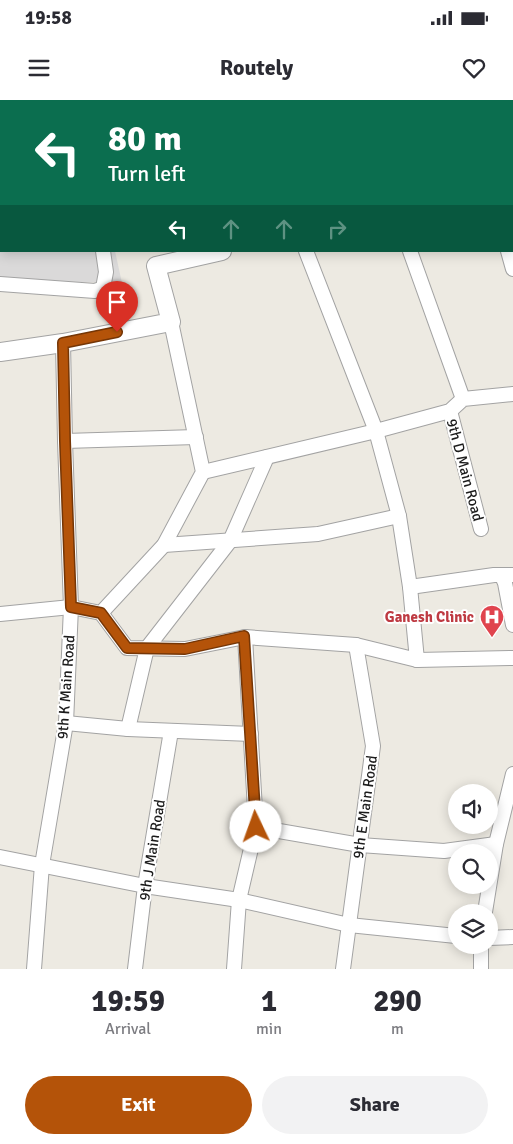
<!DOCTYPE html>
<style>
body{margin:0;font-family:Signika,sans-serif;background:#f2f2f3;color:#2b2b33;height:100vh;display:flex;flex-direction:column;font-size:19px;white-space:nowrap}
*{box-sizing:border-box;margin:0}
p{font-size:16px;color:#7c7c81}
.icon{flex:none;width:28px;height:28px;fill:none;stroke:currentColor;stroke-width:2;stroke-linecap:round;stroke-linejoin:round}
.map{position:relative;height:869px;overflow:hidden}
.side{display:flex;flex-direction:column;background:#fff;flex:1}
.side>*{flex:none}
.top-card{position:absolute;left:0px;top:0px;width:514px;height:152px;box-shadow:0 2px 12px #0003;background:#0b6e4f;color:#fff;overflow:hidden}
.buttons{position:absolute;left:448px;top:684px;display:grid;gap:10px}
.buttons a{display:grid;place-items:center;width:50px;height:50px;border-radius:50%;background:#fff;box-shadow:0 2px 12px #0003;font-size:25px}
.pin{position:absolute;display:grid;place-items:center;width:42px;height:42px;color:#fff;margin:-51px -21px;border-radius:50% 50% 50% 0;rotate:-45deg;box-shadow:0 0 5px #0007}
.pin .icon{rotate:45deg}
.me{position:absolute;width:55px;margin:-28px;rotate:357deg;stroke-linejoin:round;filter:drop-shadow(0 0 4px #0008)}
.turn{display:flex;align-items:center;gap:18px;height:105px;padding:0 25px;font-size:22px}
.turn .icon{width:65px;height:65px;stroke-width:2.5}
.turn b{display:block;font-size:35px;line-height:42px}
.lanes{display:flex;align-items:center;height:48px;padding:0 25px;background:#0003;justify-content:center;gap:25px;direction:ltr}
.lanes .off{opacity:.35}
.eta{display:flex;justify-content:space-evenly;align-items:center;height:85px;text-align:center}
.eta b{font-size:30px;font-weight:700;line-height:35px}
.action{display:flex;gap:10px;margin-top:auto;padding:10px 25px}
.action a{flex:1;height:58px;border-radius:30px;background:#b45309;color:#fff;font-size:20px;font-weight:700;line-height:58px;text-align:center}
.action a+a{background:#f2f2f3;color:#2b2b33}
.status{display:flex;justify-content:space-between;align-items:center;height:35px;padding:0 25px;background:#fff;direction:ltr}
.status svg{height:14px;fill:currentColor}
header{display:flex;justify-content:space-between;align-items:center;height:65px;padding:0 25px;background:#fff;font-size:22px;font-weight:700}
.map>svg:first-child{display:block}
.residential{fill:#dad9d9}
.lines{fill:none;stroke-linecap:round;stroke-linejoin:round}
.minor-casing{stroke:#a3a3a3;stroke-width:16}
.tertiary-casing{stroke:#a3a3a3;stroke-width:20}
.minor{stroke:#fff;stroke-width:14}
.tertiary{stroke:#fff;stroke-width:18}
.route-casing{stroke:#753606;stroke-width:12}
.route{stroke:#b45309;stroke-width:9}
.labels{text-anchor:middle;stroke-width:4;stroke-linejoin:round;paint-order:stroke}
.street-label{font-size:15px;fill:#1c1c1c;stroke:#fff}
.health-label{font-size:15px;font-weight:bold;fill:#be3a42;stroke:#fff;text-anchor:end}
</style>
<div class="status"><b>19:58</b><svg viewBox="0 0 49 12"><path d="M0 12V9h3v3zM5 12V6h3v6zM10 12V3h3v9zM15 12V0h3v12zM26 1h20v11H26zM47 4h2v5h-2z"/></svg></div>
<header><svg class="icon" aria-label="menu" viewBox="0 0 24 24"><path d="M4 6h16M4 12h16M4 18h16"/></svg>Routely<svg class="icon" aria-label="heart" viewBox="0 0 24 24"><path d="M12 20l-8-8c-3-5 5-10 8-4 3-6 11-1 8 4z"/></svg></header>
<div class="map">
<svg width="513" height="869" viewBox="0 0 513 869">
<rect width="100%" height="100%" fill="#edeae2"/>
<!-- residential -->
<path class="residential" d="M0,55l1,96h114l7,32 -122,-3z"/>
<g class="lines">
<defs>
<g id="minor">
<path d="M55,1v-1"/>
<path d="M146,1v-1"/>
<path d="M252,1v-1"/>
<path d="M351,1l1,-1"/>
<path d="M469,1v-1"/>
<path d="M0,48h1"/>
<path d="M0,62h1"/>
<path d="M306,151l70,180 23,85 11,71 7,73"/>
<path d="M410,151l53,148"/>
<path d="M508,151l5,18"/>
<path d="M0,184l95,7 8,-3 3,-16 -3,-21"/>
<path d="M450,311l31,118"/>
<path d="M65,341l131,-4"/>
<path d="M203,372l173,-41 74,-20 13,-12 50,-5"/>
<path d="M164,445l154,-11 81,-18"/>
<path d="M502,476l3,7 8,42"/>
<path d="M410,487l84,-12h19"/>
<path d="M101,513l26,35 58,1 60,-12 111,8 61,15 96,-2"/>
<path d="M0,514l71,-7 30,6 63,-68 39,-73 -32,-150"/>
<path d="M66,623l62,6 123,5"/>
<path d="M128,629l19,-81 83,-107 37,-84"/>
<path d="M256,727l104,18 84,6 52,-7"/>
<path d="M0,757l145,29 94,14 110,25 107,11"/>
<path d="M485,812l11,-68 17,-70"/>
<path d="M489,838l24,-1"/>
<path d="M34,869l8,-104 24,-142 5,-116 -6,-166 -2,-98"/>
<path d="M135,869l10,-83 26,-155"/>
<path d="M234,869l5,-69 17,-73 -11,-190"/>
<path d="M343,869l30,-223 -17,-101"/>
<path d="M481,869v-24"/>
</g>
<g id="tertiary">
<path d="M512,76h1"/>
<path d="M0,252l63,-9 108,-21 -15,-56 66,-15"/>
</g>
</defs>
<!-- minor casing -->
<use href="#minor" class="minor-casing"/>
<!-- tertiary casing -->
<use href="#tertiary" class="tertiary-casing"/>
<!-- minor -->
<use href="#minor" class="minor"/>
<!-- tertiary -->
<use href="#tertiary" class="tertiary"/>
</g>
<g class="lines">
<defs>
<path id="route" d="M117,232l-54,11 2,98 6,166 30,6 26,35 58,1 59,-13 12,191"/>
</defs>
<!-- route casing -->
<use href="#route" class="route-casing"/>
<!-- route -->
<use href="#route" class="route"/>
</g>
<!-- icons -->
<defs>
<symbol id="hospital-pin" viewBox="-11 -11 22 30"><path d="M0 17L-7.5 6A9.5 9.5 0 1 1 7.5 6Z" fill="#e0444e" stroke="#fff"/><path d="M-5-5h3v3.5h4V-5h3V5h-3V1.5h-4V5h-3Z" fill="#fff"/></symbol>
</defs>
<g fill-rule="evenodd">
<use href="#hospital-pin" x="478" y="503" width="28" height="38"/>
</g>
<g class="labels">
<!-- street labels -->
<g class="street-label">
<text transform="translate(465 370) rotate(75)" y="5">9th D Main Road</text>
<text transform="translate(66 587) rotate(-86)" y="5">9th K Main Road</text>
<text transform="translate(365 707) rotate(-82)" y="5">9th E Main Road</text>
<text transform="translate(152 750) rotate(-81)" y="5">9th J Main Road</text>
</g>
<!-- health labels -->
<g class="health-label">
<text x="474" y="522">Ganesh Clinic</text>
</g>
</g>
</svg>
<div class="buttons">
<a><svg class="icon" aria-label="sound" viewBox="0 0 24 24"><path d="M4 9h4l5-4v14l-5-4H4zM17 9q2 3 0 6"/></svg></a>
<a><svg class="icon" aria-label="search" viewBox="0 0 24 24"><circle cx="10" cy="10" r="6"/><path d="M15 15l6 6"/></svg></a>
<a><svg class="icon" aria-label="layers" viewBox="0 0 24 24"><path d="M12 4l9 5-9 5-9-5zM3 14l9 5 9-5"/></svg></a>
</div>
<div class="pin" style="left:117px;top:232px;background:#d93025"><svg class="icon" aria-label="arrive" viewBox="0 0 24 24"><path d="M6 21V4h12l-3 4 3 4H6"/></svg></div>
<svg class="me" style="left:256px;top:727px" viewBox="-20 -20 40 40"><circle r="19" fill="#fff"/><path d="M0-13L10 11 0 6-10 11z" fill="#b45309"/></svg>
<div class="top-card">
<div class="turn"><svg class="icon" aria-label="left" viewBox="0 0 24 24"><path d="M17 20v-9H6M10 6l-5 5 5 5"/></svg><div><b>80 m</b>Turn left</div></div>
<div class="lanes"><svg class="icon" aria-label="left" viewBox="0 0 24 24"><path d="M17 20v-9H6M10 6l-5 5 5 5"/></svg><svg class="icon off" aria-label="ahead" viewBox="0 0 24 24"><path d="M12 20V5M6 11l6-6 6 6"/></svg><svg class="icon off" aria-label="ahead" viewBox="0 0 24 24"><path d="M12 20V5M6 11l6-6 6 6"/></svg><svg class="icon off" aria-label="right" viewBox="0 0 24 24"><path d="M7 20v-9h11M14 6l5 5-5 5"/></svg></div>
</div>
</div>
<section class="side">
<div class="eta">
<div><b>19:59</b><p>Arrival</p></div>
<div><b>1</b><p>min</p></div>
<div><b>290</b><p>m</p></div>
</div>
<div class="action"><a>Exit</a><a>Share</a></div>
</section>
